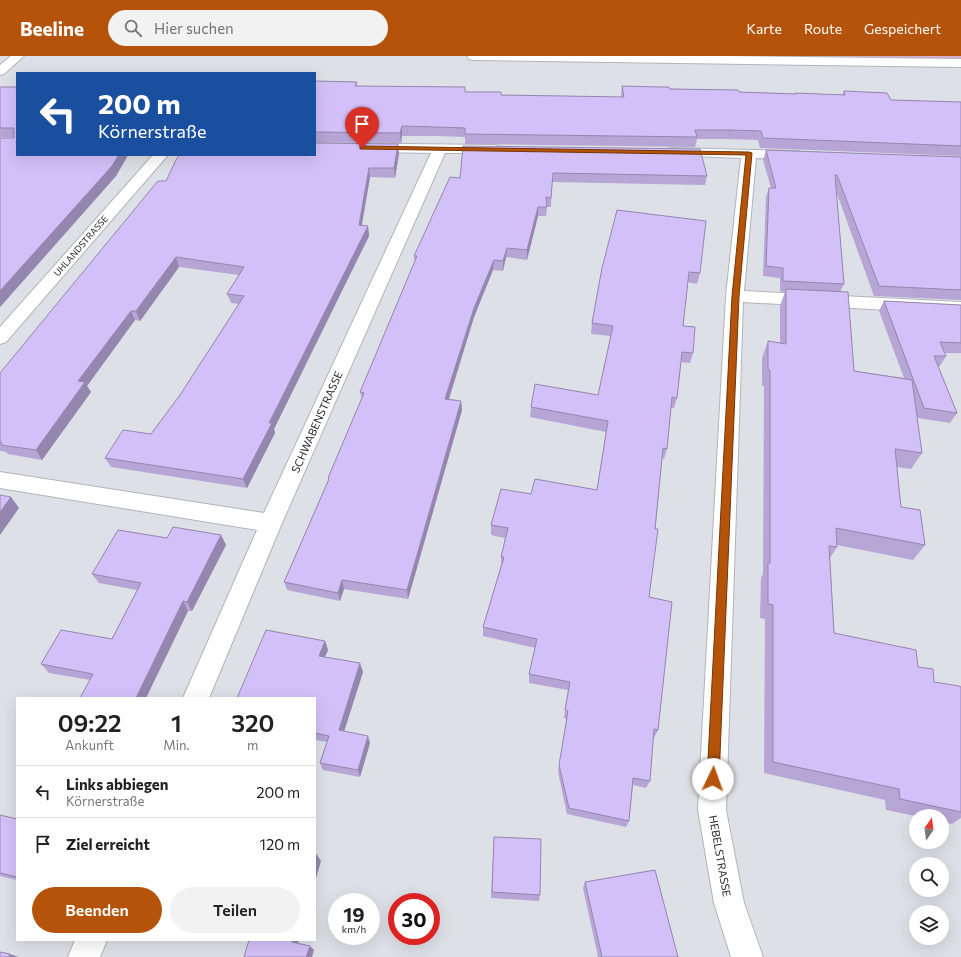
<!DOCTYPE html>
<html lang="de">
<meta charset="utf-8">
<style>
body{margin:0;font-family:Commissioner,sans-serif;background:#f2f2f2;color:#222;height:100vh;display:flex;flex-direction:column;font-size:15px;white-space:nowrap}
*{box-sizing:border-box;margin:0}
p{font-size:13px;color:#767676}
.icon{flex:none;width:22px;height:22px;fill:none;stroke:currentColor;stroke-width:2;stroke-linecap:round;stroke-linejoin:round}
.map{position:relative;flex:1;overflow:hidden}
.details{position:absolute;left:16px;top:641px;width:300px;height:244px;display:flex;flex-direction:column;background:#fff;border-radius:0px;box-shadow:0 4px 16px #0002}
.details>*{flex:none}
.top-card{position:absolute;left:16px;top:16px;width:300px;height:84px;border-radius:0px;box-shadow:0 4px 16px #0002;background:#1a4fa0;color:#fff;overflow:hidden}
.needle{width:26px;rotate:14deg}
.tools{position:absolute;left:909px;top:753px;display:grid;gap:8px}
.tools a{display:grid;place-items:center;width:40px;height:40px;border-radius:50%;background:#fff;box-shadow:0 4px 16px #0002;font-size:20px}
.speed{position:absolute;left:328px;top:837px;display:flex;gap:8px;font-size:20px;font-weight:700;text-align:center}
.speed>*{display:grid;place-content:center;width:52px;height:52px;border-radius:50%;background:#fff;box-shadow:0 4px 16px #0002;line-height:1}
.speed small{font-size:10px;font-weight:400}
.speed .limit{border:6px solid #d22;background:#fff;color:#111}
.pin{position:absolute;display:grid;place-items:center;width:34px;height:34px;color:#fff;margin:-41px -17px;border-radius:50% 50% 50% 0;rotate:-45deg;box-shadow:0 0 4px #0007}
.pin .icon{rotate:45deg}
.me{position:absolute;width:44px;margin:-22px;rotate:3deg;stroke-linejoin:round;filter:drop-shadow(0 0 3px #0008)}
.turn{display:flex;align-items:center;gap:14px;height:84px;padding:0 16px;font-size:18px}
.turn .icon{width:52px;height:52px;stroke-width:2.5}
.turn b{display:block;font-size:28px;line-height:34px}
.eta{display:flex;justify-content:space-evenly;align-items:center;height:68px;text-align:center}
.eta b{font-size:24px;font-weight:600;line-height:28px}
.cta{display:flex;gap:8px;margin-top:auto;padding:8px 16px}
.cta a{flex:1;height:46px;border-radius:24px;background:#b45309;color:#fff;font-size:16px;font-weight:600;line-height:46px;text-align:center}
.cta a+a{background:#f2f2f2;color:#222}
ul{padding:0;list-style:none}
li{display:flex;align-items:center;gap:12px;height:52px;padding:0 16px;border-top:1px solid #e0e0e0}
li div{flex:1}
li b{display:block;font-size:15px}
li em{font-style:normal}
header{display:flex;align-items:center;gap:24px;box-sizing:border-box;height:56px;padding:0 20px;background:#b45309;color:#fff}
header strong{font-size:19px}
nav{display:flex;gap:22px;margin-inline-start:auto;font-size:14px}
.search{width:280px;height:36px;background:#f2f2f2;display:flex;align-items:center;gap:10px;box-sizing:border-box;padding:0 14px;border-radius:22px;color:#767676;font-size:15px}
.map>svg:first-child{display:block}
.green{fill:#d9adce}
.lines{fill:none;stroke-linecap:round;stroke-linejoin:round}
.street-casing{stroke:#b1b4ba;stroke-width:2}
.secondary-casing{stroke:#b1b4ba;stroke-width:2}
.street{fill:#fff;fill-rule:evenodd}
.secondary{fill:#fff;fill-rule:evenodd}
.wall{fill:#b6a5d5}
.shaded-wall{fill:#9486ae}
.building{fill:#d4c0f8;stroke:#9486ae}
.route{fill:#b45309;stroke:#753606}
.labels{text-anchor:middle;stroke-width:3;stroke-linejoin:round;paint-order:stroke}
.far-street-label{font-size:9px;fill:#292a2d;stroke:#fff}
.street-label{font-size:11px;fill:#292a2d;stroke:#fff}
</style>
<header>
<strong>Beeline</strong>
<div class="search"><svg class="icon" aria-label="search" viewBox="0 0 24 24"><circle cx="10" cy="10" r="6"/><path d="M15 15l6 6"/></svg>Hier suchen</div>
<nav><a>Karte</a><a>Route</a><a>Gespeichert</a></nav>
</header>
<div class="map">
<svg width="961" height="901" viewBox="0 0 961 901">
<rect width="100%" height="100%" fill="#dde0e6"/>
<!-- green -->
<path class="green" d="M771,0h190v3h-23z"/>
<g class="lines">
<defs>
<g id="street">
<path d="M11,0h13l-20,18 -4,1v-10z"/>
<path d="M315,87l179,2 5,1 2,3 -2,3 -5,1h-49l-163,370 -73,175h-26l74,-168 -257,-42v-16l264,41 167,-360 -116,-2z"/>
<path d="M672,92l124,3 5,1 2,3 -2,3 -5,1 -40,-1 -12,133 217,11v12l-218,-12 -17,508 18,93 19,54h-32l-17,-54 -16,-93 28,-514 15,-138 -74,-3 -2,-3 2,-3z"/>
<path d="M153,99h15l-162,187 -6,2v-17z"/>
<path d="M75,884h32l-7,17h-32z"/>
</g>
<path id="secondary" d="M467,0h261l233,3v8l-488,-7 -4,-1z"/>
</defs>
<!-- street casing -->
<use href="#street" class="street-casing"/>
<!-- secondary casing -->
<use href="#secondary" class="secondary-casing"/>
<!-- street -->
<use href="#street" class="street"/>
<!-- secondary -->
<use href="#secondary" class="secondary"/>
</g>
<!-- wall -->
<g class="wall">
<path d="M315,25l42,1v4l108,6 36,3 120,2 1,-11 117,6 56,2v-1l47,2 2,-4 47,9 70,2v54l-201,-8 -2,-8 -33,-1h-28l-2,8 -230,-3v-7l-28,-1h-35l-1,7 -86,-1z"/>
<path d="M0,31h17v68h111l-12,21 -116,131v-169h14v-1h-14z"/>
<path d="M463,90l244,30 -2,9 -153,-3 -1,25h-4l-1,9h-8l-11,44 -21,-3 -3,14 -10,-1 -19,47 -25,82 12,2 1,9 -54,189 -64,-10 -4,12 -53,-11 -3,-8 44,-101v-3l34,-79 -2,-7 55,-129 -1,-7 46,-78z"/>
<path d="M766,94l195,7v143l-87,-4 -38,-105 8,93 -4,8 14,79 50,7 -25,-67 5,-10 77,4v48h-17l2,3 -6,10h-2l19,47 -7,10 -32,-5 -2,-4 6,39 -11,16 -14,-2 4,40 24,38 -12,15 -76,-15v2l-7,11 4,75 84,34 16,15 27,5v131l-9,6 -10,-2v-6h-26l-30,-6 -1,-10 -121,-27 1,-154 -5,-1 1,-40 2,-4 1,-188h-2v-28l6,-17 12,2v-37l5,-14 -5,-1v-13l-17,-2 3,-79 3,-9h2l-8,-28z"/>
<path d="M399,98l-4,24 -25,-1 -8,48 6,1 1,10 -95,193 1,4 -28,55 -136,-21 -6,-9 46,-24 29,-39 59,-91 -8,-1 -4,-9 12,-19 -60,-8 -39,54 -5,-1 -48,66 4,6 -49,68 -34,-6 -2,-2 -6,-1v-78l166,-192z"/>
<path d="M617,154l83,63 -3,11 -10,-2 -4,44 10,27 -3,10 -9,-1 -4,36 -3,10h-3l-4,41 -3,10 -2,-1 -13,139 9,133 -4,8h-1l-3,43 -4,7 -13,-3 -4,36 -3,6 -59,-13 -9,-42 9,-53 -3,-1 4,-28 -39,-7v-9l6,-26 -52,-12v-9l18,-61v-9l4,-19 -14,-3v-10l40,-31 66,-4 9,-58 -76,-15 1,-10 67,-12 13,-59 -20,-2 1,-11z"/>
<path d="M221,479l5,10 -34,66h-4l-42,87h-66l10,-18 -41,-7 -8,-9 71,-25 25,-49 -38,-7 -7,-9 75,-36z"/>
<path d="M325,585l3,9 -3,7 38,15 -19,59 26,12 -10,34 -37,-7 -3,-7 7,-21 -12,-2v-42z"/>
<path d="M0,759l17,4v61l-17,-4z"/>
<path d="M494,781l46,58 -1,6 -48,-3z"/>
<path d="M585,826l93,75h-80l-15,-69z"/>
</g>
<!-- shaded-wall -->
<g class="shaded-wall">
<path d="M402,70v10l-1,7 -1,-10z"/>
<path d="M398,88l1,10 -4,24 -1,-10z"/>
<path d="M119,99h9l-12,21 -116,131v-16z"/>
<path d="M369,112l1,9 -10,58 -1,-10z"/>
<path d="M538,151v9l-11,44v-10z"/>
<path d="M368,170l1,10 -95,193 1,4 -28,55 -4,-9 26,-56z"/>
<path d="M507,192l-1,9 -3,14v-10z"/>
<path d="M176,201l3,10 -39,54 -4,-10z"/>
<path d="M494,204l-1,10 -19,47 -28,91 -1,-9 29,-91z"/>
<path d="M131,255l4,9 -48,66 4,6 -49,68 -6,-10 42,-69z"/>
<path d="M461,345l1,9 -54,189 -1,-9z"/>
<path d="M11,441l8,11 -19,27v-23z"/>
<path d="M221,479l5,10 -34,66 -5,-9z"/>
<path d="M342,524l2,9 -4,12 -2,-8z"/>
<path d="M183,545l5,10 -42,87h-10z"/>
<path d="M325,585l3,9 -6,14 -3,-8z"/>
<path d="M360,607l3,9 -21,66 -3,-8z"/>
<path d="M368,680l2,7 -10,34 -2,-7z"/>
<path d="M317,799l4,6 -6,21v-19z"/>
<path d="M293,884h6l-2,6 -5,-4z"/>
<path d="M310,890l4,4 -2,7h-6z"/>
<path d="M10,898l9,3h-11z"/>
</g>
<!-- building -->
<g class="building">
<path d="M315,25l42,1 -2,4 110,1v5h36v3l123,2 -2,-11 38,1h9l1,2 68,1 1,2 57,2 -1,-1 50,2 -1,-4 43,2 4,7 70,2v44l-198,-8 -2,-7 -33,-1h-33l2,7 -232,-3v-6l-28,-1 -35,-1 -2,7 -85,-1z"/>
<path d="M0,31h17v68h102l-7,11 -112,125v-153h14v-10h-14z"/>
<path d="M315,87l83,1 -4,24h-25l-10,57 9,1 -99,197h3l-29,56 -138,-21 18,-28 28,4 29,-39 64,-99 -17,-2 17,-27 -68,-10 -40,54h-5l-53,70 7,1 -49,68 -35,-5 1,-2 -2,-1v-69l157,-191 2,-1h7l11,-23 3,-3h135z"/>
<path d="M463,90l237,3 7,27 -154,-3 -2,25 -5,-1 1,10h-9l-11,43 -20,-2 -4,13 -9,-1 -20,48 -29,91 16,2 -54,189 -65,-10 -4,13 -54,-11 45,-103 -1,-1 36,-85 -4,-1 57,-136h-3l36,-79 10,1z"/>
<path d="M766,94l195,7v133l-82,-4 -42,-111h-2l9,109 -61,-3v-13l-17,-2 3,-78h7z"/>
<path d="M617,154l89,11 -6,52 -11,-1 -6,54 12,1 -2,26 -11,-1 -5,46 -5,-1 -5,52 -4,-1 -8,81h3l-9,68 23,5 -14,128 -4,-1 -4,52 -17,-3 -4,43 -60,-13 -10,-43 9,-54 -3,-1 5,-28 -41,-8 8,-35 -54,-12 21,-70h-3l7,-29 -17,-3 10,-36 30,5 4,-15 62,11 11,-69 -77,-14 4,-23 63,11 15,-69 -21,-3 10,-55z"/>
<path d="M786,233l62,3 6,79 58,9 10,73 -27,-4 6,58 19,3 5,35 -89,-17 1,19 -8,-1 5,87 82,17 2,17 15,2 1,13 25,4 2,1v125l-61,-13 -1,-10 -126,-27v-157l-5,-1v-41h2v-193l-2,-1v-28l18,3z"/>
<path d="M884,245l77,4v38l-21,-1 6,14h-12l23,57 -33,-5z"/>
<path d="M0,439l11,2 -11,15z"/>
<path d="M173,471l48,8 -34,67 -4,-1 -47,97h-56l13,-24 -52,-10 20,-34 51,9 29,-56 -49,-9 26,-44 49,8z"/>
<path d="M266,574l59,11 -6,15 41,7 -21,67 29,6 -10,34 -38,-7 9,-27 -14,-3v-35h-78z"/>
<path d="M0,759l17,4v58l-17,-4z"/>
<path d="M494,781l47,2 -1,56 -48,-3z"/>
<path d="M315,798l2,1 -2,8z"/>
<path d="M655,814l23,87h-76l-17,-75z"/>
<path d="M249,884h44l-1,2 18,4 -4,11h-62z"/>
<path d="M0,896l10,2 -2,3h-8z"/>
</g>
<!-- route -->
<path class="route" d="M360,90l389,6 3,1 -13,143 -20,483 -2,4 -4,2 -4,-2 -2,-4 25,-483 14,-141 -384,-6h-2z"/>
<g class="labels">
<!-- far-street labels -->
<g class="far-street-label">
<text transform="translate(81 190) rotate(-49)" y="3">UHLANDSTRASSE</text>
</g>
<!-- street labels -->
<g class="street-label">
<text transform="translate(317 366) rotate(-66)" y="4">SCHWABENSTRASSE</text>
<text transform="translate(720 800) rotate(80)" y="4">HEBELSTRASSE</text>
</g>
</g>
</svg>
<div class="tools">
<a><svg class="needle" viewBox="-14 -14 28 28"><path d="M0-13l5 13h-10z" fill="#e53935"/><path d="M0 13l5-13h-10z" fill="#767676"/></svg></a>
<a><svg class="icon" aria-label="search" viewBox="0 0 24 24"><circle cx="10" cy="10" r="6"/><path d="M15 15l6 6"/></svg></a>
<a><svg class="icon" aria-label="layers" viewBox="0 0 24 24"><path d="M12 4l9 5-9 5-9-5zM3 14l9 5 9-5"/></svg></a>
</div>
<div class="speed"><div>19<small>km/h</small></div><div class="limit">30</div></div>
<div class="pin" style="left:362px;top:92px;background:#d93025"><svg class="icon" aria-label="arrive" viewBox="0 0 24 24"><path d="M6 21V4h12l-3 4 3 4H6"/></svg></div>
<svg class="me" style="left:713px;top:723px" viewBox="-20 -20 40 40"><circle r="19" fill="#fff"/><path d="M0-13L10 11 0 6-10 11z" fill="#b45309"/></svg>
<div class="top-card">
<div class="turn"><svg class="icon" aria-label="left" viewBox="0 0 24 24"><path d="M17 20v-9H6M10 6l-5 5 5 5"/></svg><div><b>200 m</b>Körnerstraße</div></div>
</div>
<section class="details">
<div class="eta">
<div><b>09:22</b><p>Ankunft</p></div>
<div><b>1</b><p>Min.</p></div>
<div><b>320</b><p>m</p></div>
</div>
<ul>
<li><svg class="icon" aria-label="left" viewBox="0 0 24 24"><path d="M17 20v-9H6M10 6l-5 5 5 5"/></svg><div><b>Links abbiegen</b><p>Körnerstraße</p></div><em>200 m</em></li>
<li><svg class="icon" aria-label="arrive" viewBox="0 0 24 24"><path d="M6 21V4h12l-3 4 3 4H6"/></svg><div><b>Ziel erreicht</b></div><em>120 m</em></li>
</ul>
<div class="cta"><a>Beenden</a><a>Teilen</a></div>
</section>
</div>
